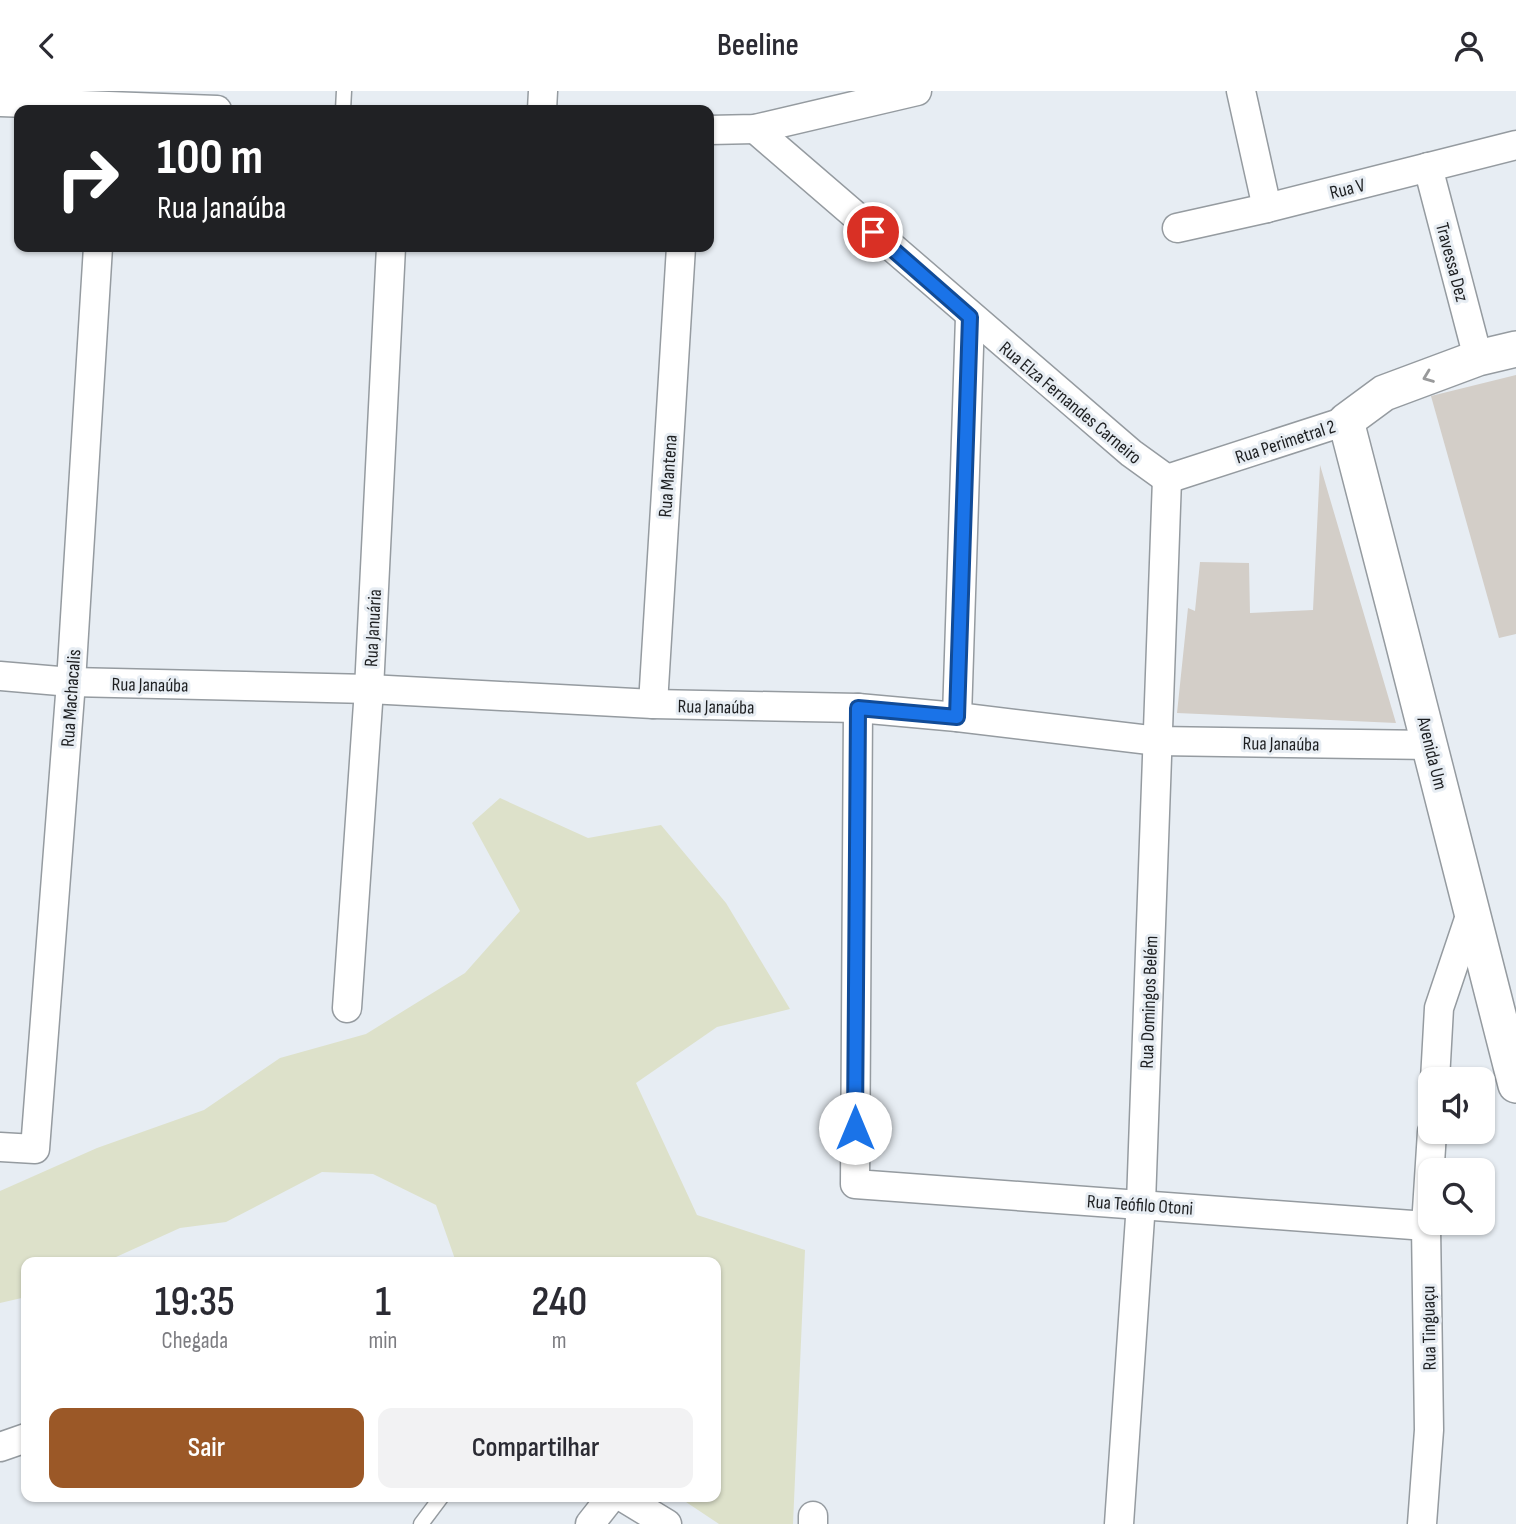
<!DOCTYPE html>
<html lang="pt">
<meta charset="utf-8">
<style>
body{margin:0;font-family:"Sofia Sans Condensed",sans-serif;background:#f2f2f3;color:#2b2b33;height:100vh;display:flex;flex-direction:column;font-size:26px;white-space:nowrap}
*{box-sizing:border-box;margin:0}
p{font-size:23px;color:#7c7c81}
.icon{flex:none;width:38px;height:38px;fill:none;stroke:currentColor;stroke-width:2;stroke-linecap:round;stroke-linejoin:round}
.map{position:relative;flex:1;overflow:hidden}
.panel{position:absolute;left:21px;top:1166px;width:700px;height:245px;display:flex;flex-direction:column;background:#fff;border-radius:14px;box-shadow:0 2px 5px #0004}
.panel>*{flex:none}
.top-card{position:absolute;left:14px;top:14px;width:700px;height:147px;border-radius:14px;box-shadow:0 2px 5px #0004;background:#202124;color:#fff;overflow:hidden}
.controls{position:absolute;left:1418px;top:976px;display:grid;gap:14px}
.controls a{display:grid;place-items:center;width:77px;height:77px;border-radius:14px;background:#fff;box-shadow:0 2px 5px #0004;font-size:35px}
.pin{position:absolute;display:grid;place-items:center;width:60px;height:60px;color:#fff;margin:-30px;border:4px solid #fff;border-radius:50%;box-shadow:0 2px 7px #0007}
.me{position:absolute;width:77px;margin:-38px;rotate:0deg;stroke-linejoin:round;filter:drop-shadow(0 0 5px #0008)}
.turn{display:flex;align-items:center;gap:24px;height:147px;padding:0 28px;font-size:32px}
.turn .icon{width:91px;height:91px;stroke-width:2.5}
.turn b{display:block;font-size:49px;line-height:60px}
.eta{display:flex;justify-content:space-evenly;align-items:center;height:119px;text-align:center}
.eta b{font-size:42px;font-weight:600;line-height:49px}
.button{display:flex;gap:14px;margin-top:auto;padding:14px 28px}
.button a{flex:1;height:80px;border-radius:14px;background:#9b5827;color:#fff;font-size:28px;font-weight:600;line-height:80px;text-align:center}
.button a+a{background:#f2f2f3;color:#2b2b33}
header{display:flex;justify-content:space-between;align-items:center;height:91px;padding:0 28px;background:#fff;font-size:32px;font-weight:600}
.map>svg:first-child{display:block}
.green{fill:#dde1ca}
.building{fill:#d3cec8}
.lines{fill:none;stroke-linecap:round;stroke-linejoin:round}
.service-casing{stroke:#959ba0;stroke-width:17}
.minor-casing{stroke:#959ba0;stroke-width:31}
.tertiary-casing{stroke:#959ba0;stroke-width:38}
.service{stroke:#fff;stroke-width:14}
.minor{stroke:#fff;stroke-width:28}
.tertiary{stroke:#fff;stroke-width:35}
.oneway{stroke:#999a9b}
.route-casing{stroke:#114b97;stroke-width:18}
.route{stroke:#1a73e8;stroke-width:12}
.labels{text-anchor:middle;stroke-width:6;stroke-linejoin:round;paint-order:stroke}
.street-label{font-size:19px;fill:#1d1f21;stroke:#e7edf3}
</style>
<header><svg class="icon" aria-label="back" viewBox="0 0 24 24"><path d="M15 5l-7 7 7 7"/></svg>Beeline<svg class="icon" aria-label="person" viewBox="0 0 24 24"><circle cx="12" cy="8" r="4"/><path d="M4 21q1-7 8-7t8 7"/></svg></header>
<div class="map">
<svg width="1516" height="1433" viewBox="0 0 1516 1433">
<rect width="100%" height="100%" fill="#e7edf3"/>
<!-- green -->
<path class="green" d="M500,707l88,40 73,-13 65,78 64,106 -73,18 -81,56 61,132 108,35 -12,274h-74l-42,-28h39v-234h-260l-20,-57 -63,-31 -51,-2 -96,50 -46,6 -75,34h-79v35l-26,6v-112l97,-43 107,-38 76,-52 86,-24 99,-61 55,-62 -48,-88z"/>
<!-- building -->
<g class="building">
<path d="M1516,284v259l-17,4 -68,-242z"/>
<path d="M1320,374l76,258 -219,-10 11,-105 7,3 5,-49 49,1 1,50 63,-3z"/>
</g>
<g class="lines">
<defs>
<g id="service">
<path d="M343,19l1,-19"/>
<path d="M421,1433l21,-28"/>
</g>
<g id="minor">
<path d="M1241,0l26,117"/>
<path d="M0,11l217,8"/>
<path d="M542,19l1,-19"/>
<path d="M755,38l376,324 36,26"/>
<path d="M709,39l46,-1 162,-38"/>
<path d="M1428,76l50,191"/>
<path d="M1177,137l90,-20 249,-63"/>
<path d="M1167,388l179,-58"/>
<path d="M0,585l71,6 298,7 284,15 205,4 99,9 201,24 273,4"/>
<path d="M653,613l28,-457"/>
<path d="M858,617l-3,476 571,42"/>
<path d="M957,626l13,-400"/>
<path d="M347,917l22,-319 22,-442"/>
<path d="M1435,989l4,-72 32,-95"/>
<path d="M0,1056l35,2 36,-467 27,-435"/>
<path d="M0,1356l26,-9"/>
<path d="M621,1405l46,28"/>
<path d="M813,1425v8"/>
<path d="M590,1433l22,-28"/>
<path d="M1119,1433l22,-321 26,-724"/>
<path d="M1422,1433l7,-94 -3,-204 6,-94"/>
</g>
<path id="tertiary" d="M1516,258l-38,9 -94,35 -38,28c58,221 113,443 170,664"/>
</defs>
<!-- service casing -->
<use href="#service" class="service-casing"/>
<!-- minor casing -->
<use href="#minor" class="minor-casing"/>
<!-- tertiary casing -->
<use href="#tertiary" class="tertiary-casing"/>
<!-- service -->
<use href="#service" class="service"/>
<!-- minor -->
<use href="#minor" class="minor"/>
<!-- tertiary -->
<use href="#tertiary" class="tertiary"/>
</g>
<!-- one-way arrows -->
<defs><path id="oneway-chevron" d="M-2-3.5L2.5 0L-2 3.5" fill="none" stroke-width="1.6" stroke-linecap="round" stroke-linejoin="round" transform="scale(1.75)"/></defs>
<use class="oneway" href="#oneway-chevron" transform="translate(1428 286) rotate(159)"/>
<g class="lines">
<defs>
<path id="route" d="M855,1037l3,-420 99,9 13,-400 -97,-85"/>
</defs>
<!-- route casing -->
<use href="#route" class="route-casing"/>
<!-- route -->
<use href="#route" class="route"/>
</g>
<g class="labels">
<!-- street labels -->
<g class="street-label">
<text transform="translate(1347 97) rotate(-14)" y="7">Rua V</text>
<text transform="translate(1453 171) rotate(75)" y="7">Travessa Dez</text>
<text transform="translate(1071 311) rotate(40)" y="7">Rua Elza Fernandes Carneiro</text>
<text transform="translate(1285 350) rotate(-18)" y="7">Rua Perimetral 2</text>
<text transform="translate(667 385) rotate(-86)" y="7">Rua Mantena</text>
<text transform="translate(372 537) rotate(-87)" y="7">Rua Januária</text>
<text transform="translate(150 593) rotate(1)" y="7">Rua Janaúba</text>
<text transform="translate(70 607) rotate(-86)" y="7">Rua Machacalis</text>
<text transform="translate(716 615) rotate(1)" y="7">Rua Janaúba</text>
<text transform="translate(1281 652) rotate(1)" y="7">Rua Janaúba</text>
<text transform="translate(1433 662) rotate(76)" y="7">Avenida Um</text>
<text transform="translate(1148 911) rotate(-88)" y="7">Rua Domingos Belém</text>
<text transform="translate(1140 1113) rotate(4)" y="7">Rua Teófilo Otoni</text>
<text transform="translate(1428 1237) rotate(-91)" y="7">Rua Tinguaçu</text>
</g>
</g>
</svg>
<div class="controls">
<a><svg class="icon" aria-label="sound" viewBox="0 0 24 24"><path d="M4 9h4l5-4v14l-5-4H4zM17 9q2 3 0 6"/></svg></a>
<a><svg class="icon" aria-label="search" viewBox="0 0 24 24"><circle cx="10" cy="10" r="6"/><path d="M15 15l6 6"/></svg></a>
</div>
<div class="pin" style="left:873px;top:141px;background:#d93025"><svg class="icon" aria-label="arrive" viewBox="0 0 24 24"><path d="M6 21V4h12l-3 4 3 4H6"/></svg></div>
<svg class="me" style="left:855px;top:1037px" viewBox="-20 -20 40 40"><circle r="19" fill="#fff"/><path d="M0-13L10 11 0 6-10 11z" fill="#1a73e8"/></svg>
<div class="top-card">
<div class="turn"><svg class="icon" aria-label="right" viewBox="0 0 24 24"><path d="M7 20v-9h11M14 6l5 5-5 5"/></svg><div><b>100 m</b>Rua Janaúba</div></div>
</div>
<section class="panel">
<div class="eta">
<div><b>19:35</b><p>Chegada</p></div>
<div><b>1</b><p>min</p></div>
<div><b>240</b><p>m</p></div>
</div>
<div class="button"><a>Sair</a><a>Compartilhar</a></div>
</section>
</div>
